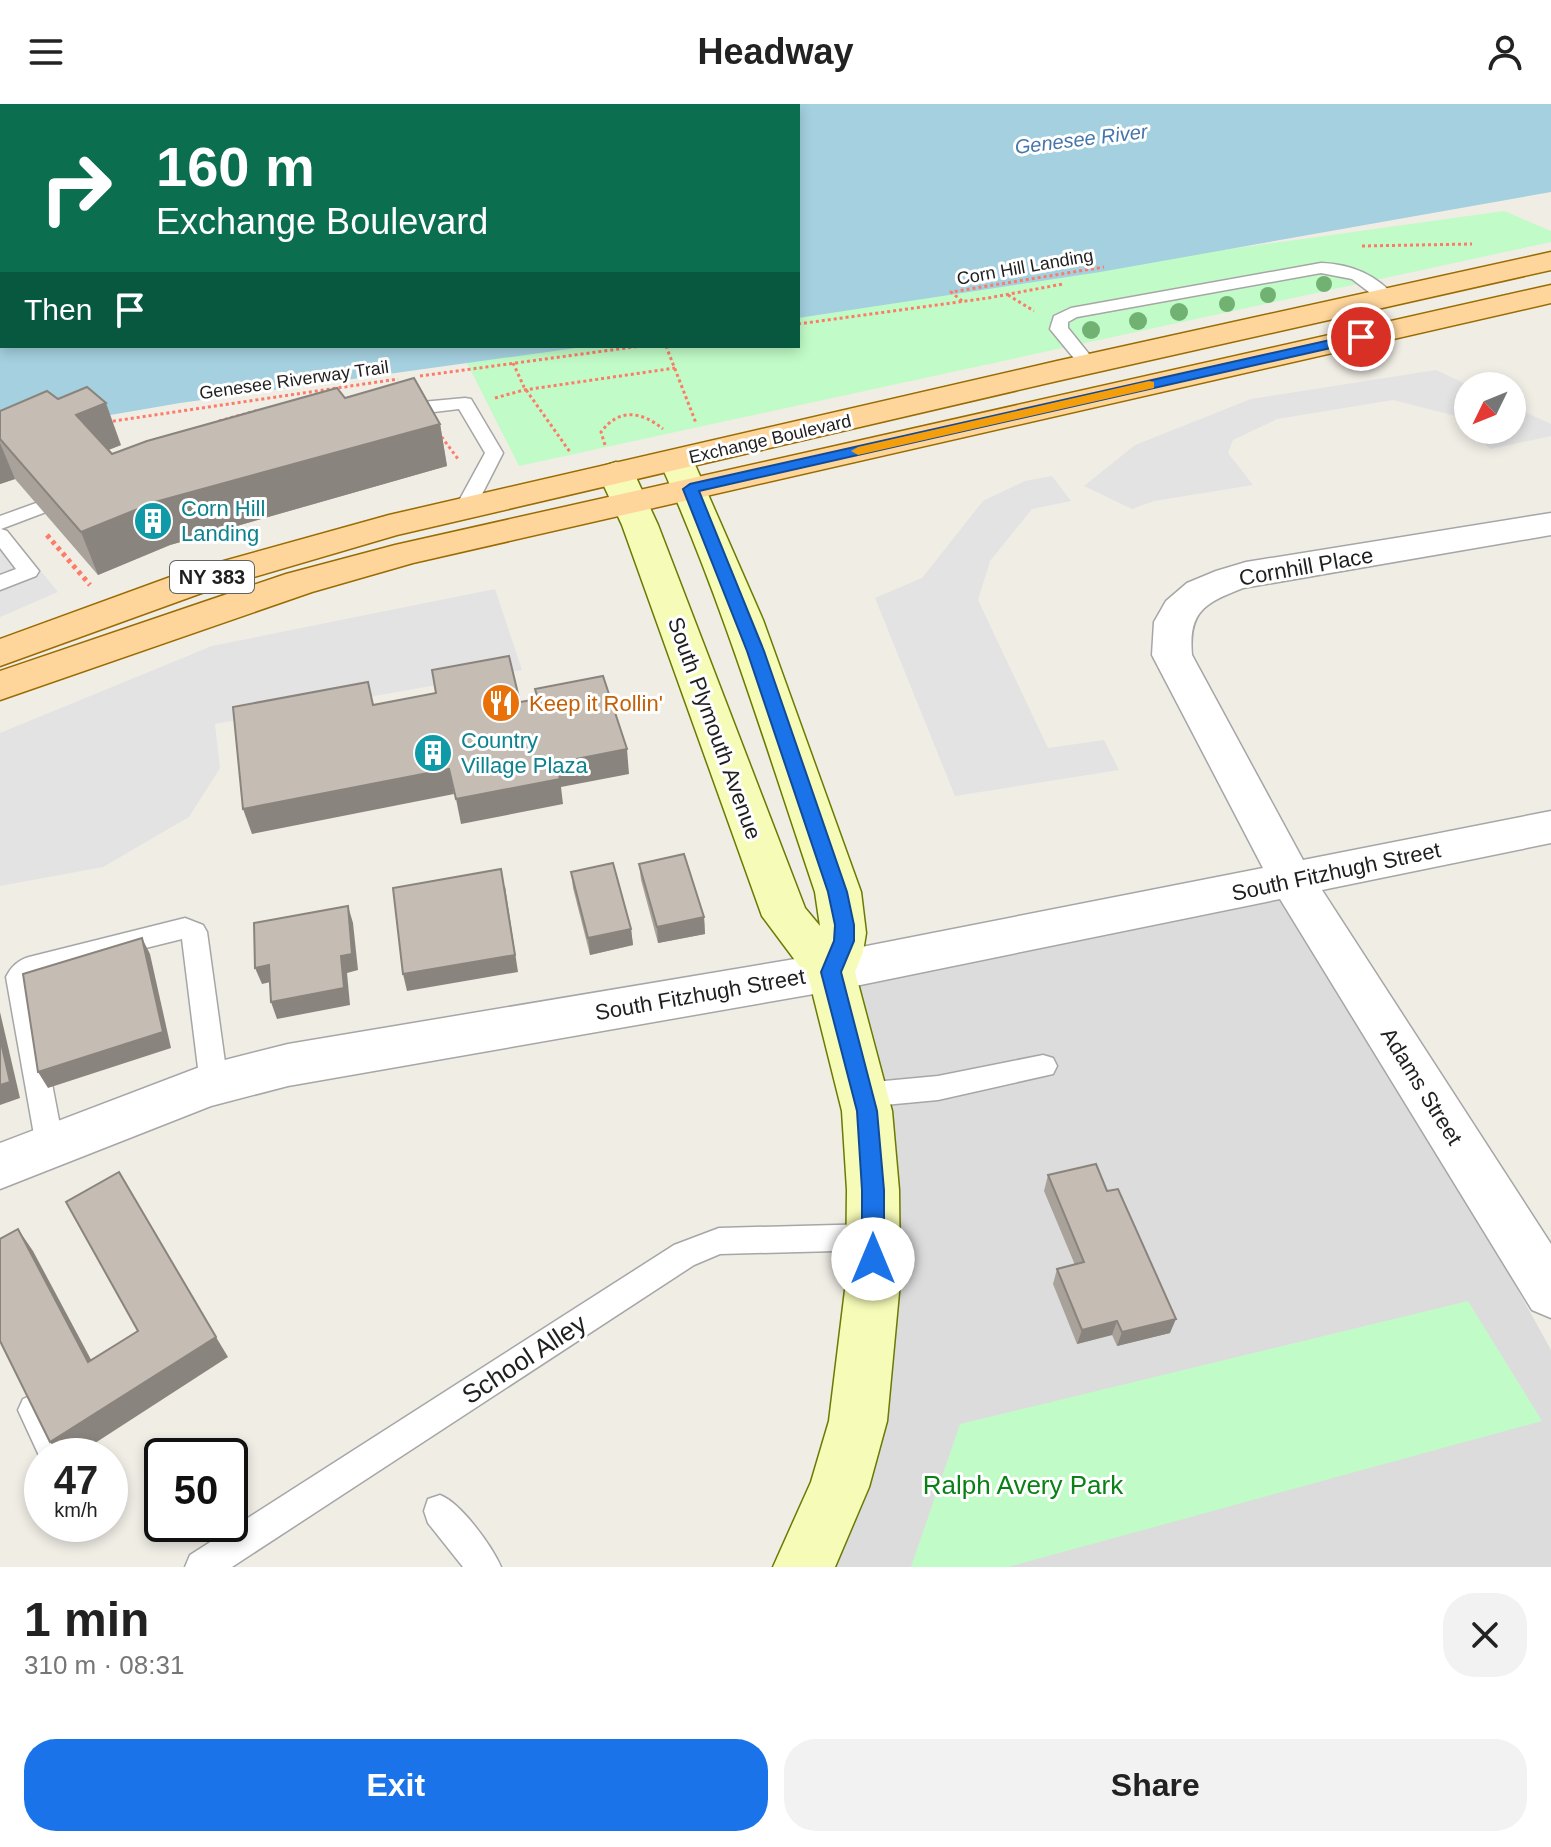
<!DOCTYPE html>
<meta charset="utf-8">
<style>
body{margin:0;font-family:Arial,sans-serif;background:#f2f2f2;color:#222;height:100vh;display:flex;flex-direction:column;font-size:30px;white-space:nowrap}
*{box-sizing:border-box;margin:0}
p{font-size:26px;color:#767676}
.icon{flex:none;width:44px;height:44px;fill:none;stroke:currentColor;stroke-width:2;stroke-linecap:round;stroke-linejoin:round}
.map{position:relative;height:1463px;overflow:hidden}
.sheet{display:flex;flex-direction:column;background:#fff;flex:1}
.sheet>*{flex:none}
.top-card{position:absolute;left:0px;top:0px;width:800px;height:244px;box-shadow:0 4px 12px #0003;background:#0b6e4f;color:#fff;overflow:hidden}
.needle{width:52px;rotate:227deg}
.controls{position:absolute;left:1454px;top:268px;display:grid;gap:16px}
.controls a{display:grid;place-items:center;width:72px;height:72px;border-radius:50%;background:#fff;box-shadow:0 4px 12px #0003;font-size:40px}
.speed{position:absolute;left:24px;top:1334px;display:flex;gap:16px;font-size:40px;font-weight:700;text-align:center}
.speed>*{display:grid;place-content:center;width:104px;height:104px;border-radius:50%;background:#fff;box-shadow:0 4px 12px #0003;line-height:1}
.speed small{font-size:20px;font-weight:400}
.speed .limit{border:4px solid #111;border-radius:12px;background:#fff;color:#111}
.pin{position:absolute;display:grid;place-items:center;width:68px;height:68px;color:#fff;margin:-34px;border:4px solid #fff;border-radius:50%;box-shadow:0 2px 8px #0007}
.me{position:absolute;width:88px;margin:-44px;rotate:0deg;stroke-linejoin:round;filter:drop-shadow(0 0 6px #0008)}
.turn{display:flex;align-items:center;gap:28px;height:168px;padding:0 24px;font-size:36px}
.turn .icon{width:104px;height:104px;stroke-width:2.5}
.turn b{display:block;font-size:56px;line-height:68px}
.then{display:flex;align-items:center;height:76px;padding:0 24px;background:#0003;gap:16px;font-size:30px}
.round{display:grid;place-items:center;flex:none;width:84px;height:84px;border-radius:32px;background:#f2f2f2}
.headline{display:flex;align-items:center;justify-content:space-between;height:136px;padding:0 24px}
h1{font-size:48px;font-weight:600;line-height:60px}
.action{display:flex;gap:16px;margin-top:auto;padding:16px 24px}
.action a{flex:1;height:92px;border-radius:32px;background:#1a73e8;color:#fff;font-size:32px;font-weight:600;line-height:92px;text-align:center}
.action a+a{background:#f2f2f2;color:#222}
header{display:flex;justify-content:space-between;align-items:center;height:104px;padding:0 24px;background:#fff;font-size:36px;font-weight:600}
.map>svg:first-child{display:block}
.residential{fill:#dddcdc}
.park{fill:#c1fbc7}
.parking{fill:#e3e3e3}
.water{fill:#a4d0df}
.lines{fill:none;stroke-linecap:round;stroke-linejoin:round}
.service-casing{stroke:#a6a6a6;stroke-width:3}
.minor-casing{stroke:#a6a6a6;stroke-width:3}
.secondary-casing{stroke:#6a7a02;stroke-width:3}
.primary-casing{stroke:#9a6b00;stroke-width:3}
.path-far1{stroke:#fd7c68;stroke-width:3;stroke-dasharray:3 3;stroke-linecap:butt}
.path{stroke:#fd7c68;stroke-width:5;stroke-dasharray:4 4;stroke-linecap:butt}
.service{fill:#fff;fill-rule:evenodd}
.minor{fill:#fff;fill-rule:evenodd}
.secondary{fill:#f6fbb8;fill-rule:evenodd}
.primary{fill:#fed69c;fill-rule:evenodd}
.tree{fill:#71b273}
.wall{fill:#a9a29b}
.shaded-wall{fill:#8a847e}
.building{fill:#c5bcb4;stroke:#8a847e;stroke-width:2}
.route{fill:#1a73e8;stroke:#114b97;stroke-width:2}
.slow{fill:#f59e0b}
.labels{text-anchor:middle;stroke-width:6;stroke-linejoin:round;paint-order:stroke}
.far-street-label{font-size:18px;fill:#1f1f1f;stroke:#fff}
.far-water-label{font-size:20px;font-style:italic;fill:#4575aa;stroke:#fff}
.shield{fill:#fff;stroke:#626262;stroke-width:2}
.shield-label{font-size:20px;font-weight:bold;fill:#1f1f1f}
.culture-label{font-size:22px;fill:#0d838f;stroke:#fff;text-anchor:start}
.street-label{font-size:22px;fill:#1f1f1f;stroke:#fff}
.food-label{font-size:22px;fill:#c56008;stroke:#fff;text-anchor:start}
.near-street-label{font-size:26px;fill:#1f1f1f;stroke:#fff}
.near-park-label{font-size:26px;fill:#098116;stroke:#fff}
</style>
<header><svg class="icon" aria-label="menu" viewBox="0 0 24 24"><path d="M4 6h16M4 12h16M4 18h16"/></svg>Headway<svg class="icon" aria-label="person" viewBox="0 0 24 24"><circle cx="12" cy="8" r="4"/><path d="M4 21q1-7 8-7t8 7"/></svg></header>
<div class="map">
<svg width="1551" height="1463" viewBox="0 0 1551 1463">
<rect width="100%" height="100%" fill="#f0ede5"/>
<!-- residential -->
<path class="residential" d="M1292,777l259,469v217h-747l66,-237 -39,-358z"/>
<!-- park -->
<g class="park">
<path d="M0,0h413l-411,2 -2,51z"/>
<path d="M1504,107l47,20v11l-1032,224 -56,-111 66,-9h269v-37z"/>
<path d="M1468,1197l74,120 -534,146h-97l49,-143z"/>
</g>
<!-- parking -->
<g class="parking">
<path d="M1436,266l34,16 -2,41 -12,-11 -63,-16 -116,19 -44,21 -5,13 25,32 -99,16 -22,8 -48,-23 51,-41 116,-46z"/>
<path d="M1512,302l39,18v12l-61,13 -19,-19h41z"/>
<path d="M1052,372l19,25 -39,8 -42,52 -12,39 70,148 56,-8 15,30 -164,26 -80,-198 47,-20 61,-77 42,-20z"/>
<path d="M0,417l58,71 -58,25z"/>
<path d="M495,485l27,81 -307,54 5,44 -31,49 -86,50 -103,19v-153l212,-87z"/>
</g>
<!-- water -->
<g class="water">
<path d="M413,0h1138v88l-451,80 -302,46v-212h-401z"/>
<path d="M0,53l2,189h588l-410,57 -180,31z"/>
</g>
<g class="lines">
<defs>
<g id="service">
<path d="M1321,159c30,1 56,12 75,35l-8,5 -6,-1 -30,-23 -31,-6 -244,44 -9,5v6l29,36 -9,5 -6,-1 -32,-39 4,-13 17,-8z"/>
<path d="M465,294l6,1 32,54 -28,55 -10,6 -10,-6 30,-55 -26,-44 -59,7 -9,-6 9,-6z"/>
<path d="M39,398l10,6 -3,4 -45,17 6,2 32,40 -3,5 -36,14v-15l16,-6 -16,-21v-32z"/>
<path d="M185,814l18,7 4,7 21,152 -4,8 -10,4 -10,-4 -4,-8 -18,-145 -145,36 -5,5 32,166 -4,9 -10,3 -10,-3 -4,-9 -30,-169c5,-10 12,-17 23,-20z"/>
<path d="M1043,951l10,3 4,8 -4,8 -115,26 -75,7 -10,-4 -4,-8 4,-8 10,-4 75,-7z"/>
<path d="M873,1120l10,4 5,9 -5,9 -10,4 -153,4 -26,11 -462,302h-47l5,-12 484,-310 45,-17z"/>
<path d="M34,1290l11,5 27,57h-30v6l-24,-52 5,-11z"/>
<path d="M440,1391c21,8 52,51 61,72h-38l-35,-44 -4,-12 4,-12z"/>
</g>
<path id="minor" d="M1551,409v22l-308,53c-38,15 -55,23 -51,67l111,205 248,-49v32l-229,47 229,354v74l-19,-8 -252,-411 -449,92 -543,95 -77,20 -211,83v-46l205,-78 83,-21 543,-91 432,-85 -111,-213 2,-33 12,-21 21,-18 29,-12 30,-9z"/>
<path id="secondary" d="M676,346l12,3 5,7 70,160 98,272 5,41 -3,19 -8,20 37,139 7,79 1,92 -13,139 -18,66 -34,80h-62l38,-85 18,-61 17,-139 1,-92 -5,-79 -33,-132 -47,-63 -140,-391 -24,-52 6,-7 12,-4 12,4 6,7 24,52 147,383 15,18 -5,-34c-49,-145 -93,-292 -156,-432l5,-7z"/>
<g id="primary">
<path d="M1551,148v18l-494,111 -660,154 -187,55 -210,76v-27l184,-67 205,-57 668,-154z"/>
<path d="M1551,181v18l-1138,260 -101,29 -312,108v-29l286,-97 109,-29z"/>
</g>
</defs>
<!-- service casing -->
<use href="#service" class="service-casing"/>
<!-- minor casing -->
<use href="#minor" class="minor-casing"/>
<!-- secondary casing -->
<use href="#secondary" class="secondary-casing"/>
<!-- primary casing -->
<use href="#primary" class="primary-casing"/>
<!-- path-far1 -->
<g class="path-far1">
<path d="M268,2l17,-2"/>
<path d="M344,2l16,-2"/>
<path d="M1362,142l110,-2"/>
<path d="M1008,191l26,16"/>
<path d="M962,197l-11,-9 153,-25"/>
<path d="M798,220l190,-26 75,-14"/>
<path d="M666,242l30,77"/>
<path d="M513,259l11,24 46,65"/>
<path d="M420,272l221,-30"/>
<path d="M495,294l29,-8 151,-22"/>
<path d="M219,317l40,-11"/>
<path d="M107,318l291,-43"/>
<path d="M438,328l20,27"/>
<path d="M605,341l-4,-13c18,-24 40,-21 62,-3"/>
</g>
<!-- path -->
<path class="path" d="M47,431l43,50"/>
<!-- service -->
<use href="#service" class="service"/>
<!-- minor -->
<use href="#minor" class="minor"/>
<!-- secondary -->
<use href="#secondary" class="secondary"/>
<!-- primary -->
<use href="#primary" class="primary"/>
</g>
<!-- trees -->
<g class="tree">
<circle cx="1324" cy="180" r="8"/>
<circle cx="1268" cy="191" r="8"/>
<circle cx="1227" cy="200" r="8"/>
<circle cx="1179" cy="208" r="9"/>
<circle cx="1138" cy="217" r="9"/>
<circle cx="1091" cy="226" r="9"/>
</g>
<!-- wall -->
<g class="wall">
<path d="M345,294l95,26 7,42 -277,79 -72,30 -83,-96 -15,5v-73l121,34 -13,5 4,4z"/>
<path d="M639,760l65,53 1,17 -47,9 -17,-63z"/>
<path d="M571,768l60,57 2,16 -43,10 -17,-67z"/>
<path d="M1048,1071l122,158 -53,13 -5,-11 -35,9 -24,-60 4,-15 18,-4 -31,-74z"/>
</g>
<!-- shaded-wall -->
<g class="shaded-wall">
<path d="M106,299l15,42 -30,12 -15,-42z"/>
<path d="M440,320l7,42 -277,79 -72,30 -17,-43 74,-30z"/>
<path d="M0,339l15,36 -15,5z"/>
<path d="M627,645l2,25 -68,13 2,17 -102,20 -5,-25 100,-36z"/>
<path d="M449,665l5,25 -202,40 -9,-25z"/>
<path d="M505,782l13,86 -111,19 -4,-17z"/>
<path d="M348,802l5,17 5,47 -11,3 3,32 -73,14 -6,-17z"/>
<path d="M704,813l1,17 -47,9 -1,-16z"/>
<path d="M631,825l2,16 -43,10 -2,-17z"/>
<path d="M142,834l8,16 21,94 -123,40 -10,-16z"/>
<path d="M269,861l6,16 -13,3 -7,-16z"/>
<path d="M0,908l20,86 -20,7z"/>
<path d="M18,1125l15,22 70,131 -15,-20z"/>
<path d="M1176,1215l-6,14 -53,13 5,-14z"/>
<path d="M1117,1217l-5,14 -35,9 5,-14z"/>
<path d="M216,1233l12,20 -153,99h-14l-11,-14z"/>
</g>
<!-- building -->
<g class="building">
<path d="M414,274l26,46 -285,78 -74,30 -81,-93v-28l47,-20 11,8 29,-12 19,16 -30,12 36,39 35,-13 190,-53 8,10z"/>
<path d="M509,552l11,46 18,-3 -3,-10 68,-13 24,73 -71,14 4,16 -104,20 -7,-30 -206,40 -10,-102 135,-25 5,23 63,-12 -4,-23z"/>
<path d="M684,750l20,63 -47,10 -18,-63z"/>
<path d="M613,759l18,66 -43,9 -17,-66z"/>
<path d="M501,765l14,86 -112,19 -10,-86z"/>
<path d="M348,802l4,48 -11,2 3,32 -73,14 -2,-37 -14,3 -1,-45z"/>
<path d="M142,834l21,94 -125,40 -15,-98z"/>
<path d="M0,934l10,44 -10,3z"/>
<path d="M1096,1060l11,27 11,-2 58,130 -54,13 -5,-11 -35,9 -25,-61 27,-7 -36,-87z"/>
<path d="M119,1068l97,165 -166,105 -50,-101v-102l18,-10 70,133 50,-31 -72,-129z"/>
</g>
<!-- route -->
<path class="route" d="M1361,229l7,4 -2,3 -667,151 65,160 83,241 7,33v16l-13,31 36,139 7,79v69l-3,8 -8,3 -8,-3 -3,-8v-69l-5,-79 -36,-139 13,-31 1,-16 -7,-33 -81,-241 -64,-162 7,-5z"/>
<!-- slow -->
<path class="slow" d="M1149,277l5,1v6l-296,67 -7,-4 7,-4z"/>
<!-- icons -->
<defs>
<symbol id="building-disc" viewBox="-11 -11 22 22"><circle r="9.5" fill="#0f9aa8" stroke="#fff"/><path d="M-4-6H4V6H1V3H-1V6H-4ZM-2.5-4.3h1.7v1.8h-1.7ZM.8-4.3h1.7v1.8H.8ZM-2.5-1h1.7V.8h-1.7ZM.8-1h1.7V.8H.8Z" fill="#fff"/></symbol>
<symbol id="restaurant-disc" viewBox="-11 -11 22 22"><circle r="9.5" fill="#e8710a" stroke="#fff"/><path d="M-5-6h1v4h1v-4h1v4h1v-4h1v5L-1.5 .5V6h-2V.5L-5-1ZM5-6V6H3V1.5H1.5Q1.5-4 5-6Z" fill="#fff"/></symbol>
</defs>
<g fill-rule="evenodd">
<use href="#building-disc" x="131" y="395" width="44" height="44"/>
<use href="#restaurant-disc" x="479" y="577" width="44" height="44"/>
<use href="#building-disc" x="411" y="627" width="44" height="44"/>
</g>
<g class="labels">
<!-- far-street labels -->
<g class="far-street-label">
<text transform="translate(1025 163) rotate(-10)" y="6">Corn Hill Landing</text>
<text transform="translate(294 276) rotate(-8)" y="6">Genesee Riverway Trail</text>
<text transform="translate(770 335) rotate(-13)" y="6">Exchange Boulevard</text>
</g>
<!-- far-water labels -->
<g class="far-water-label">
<text transform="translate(1081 35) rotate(-7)" y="7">Genesee River</text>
</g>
<!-- shield labels -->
<rect class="shield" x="170" y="457" width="84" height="32" rx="6"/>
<g class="shield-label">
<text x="212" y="480">NY 383</text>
</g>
<!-- culture labels -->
<g class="culture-label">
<text x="181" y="412">Corn Hill<tspan x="181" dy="25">Landing</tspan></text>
<text x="461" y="644">Country<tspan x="461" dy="25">Village Plaza</tspan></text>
</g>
<!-- street labels -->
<g class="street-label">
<text transform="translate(1306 462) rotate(-10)" y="8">Cornhill Place</text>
<text transform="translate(715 624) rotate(70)" y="8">South Plymouth Avenue</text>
<text transform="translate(1336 767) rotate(-12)" y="8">South Fitzhugh Street</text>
<text transform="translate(700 890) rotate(-10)" y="8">South Fitzhugh Street</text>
<text transform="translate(1422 982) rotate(58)" y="8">Adams Street</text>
</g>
<!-- food labels -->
<g class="food-label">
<text x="529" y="607">Keep it Rollin'</text>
</g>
<!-- near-street labels -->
<g class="near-street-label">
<text transform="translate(524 1255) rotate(-33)" y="9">School Alley</text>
</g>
<!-- near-park labels -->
<g class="near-park-label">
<text x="1023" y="1390">Ralph Avery Park</text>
</g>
</g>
</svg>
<div class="controls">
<a><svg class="needle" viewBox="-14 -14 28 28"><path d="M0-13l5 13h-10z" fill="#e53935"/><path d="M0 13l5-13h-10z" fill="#767676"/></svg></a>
</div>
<div class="speed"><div>47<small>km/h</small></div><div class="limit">50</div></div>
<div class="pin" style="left:1361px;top:233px;background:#d93025"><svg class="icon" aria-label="arrive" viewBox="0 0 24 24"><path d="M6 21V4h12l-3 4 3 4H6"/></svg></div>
<svg class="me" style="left:873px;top:1155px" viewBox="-20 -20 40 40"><circle r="19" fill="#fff"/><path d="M0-13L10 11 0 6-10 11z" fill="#1a73e8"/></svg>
<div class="top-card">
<div class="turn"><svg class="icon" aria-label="right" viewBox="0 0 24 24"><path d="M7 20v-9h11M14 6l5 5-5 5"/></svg><div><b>160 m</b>Exchange Boulevard</div></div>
<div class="then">Then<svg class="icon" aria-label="arrive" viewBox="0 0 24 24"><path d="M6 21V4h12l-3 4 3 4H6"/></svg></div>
</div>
</div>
<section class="sheet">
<div class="headline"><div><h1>1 min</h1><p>310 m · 08:31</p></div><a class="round"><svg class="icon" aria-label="close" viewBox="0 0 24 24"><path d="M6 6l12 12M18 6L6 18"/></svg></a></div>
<div class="action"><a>Exit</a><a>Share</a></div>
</section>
